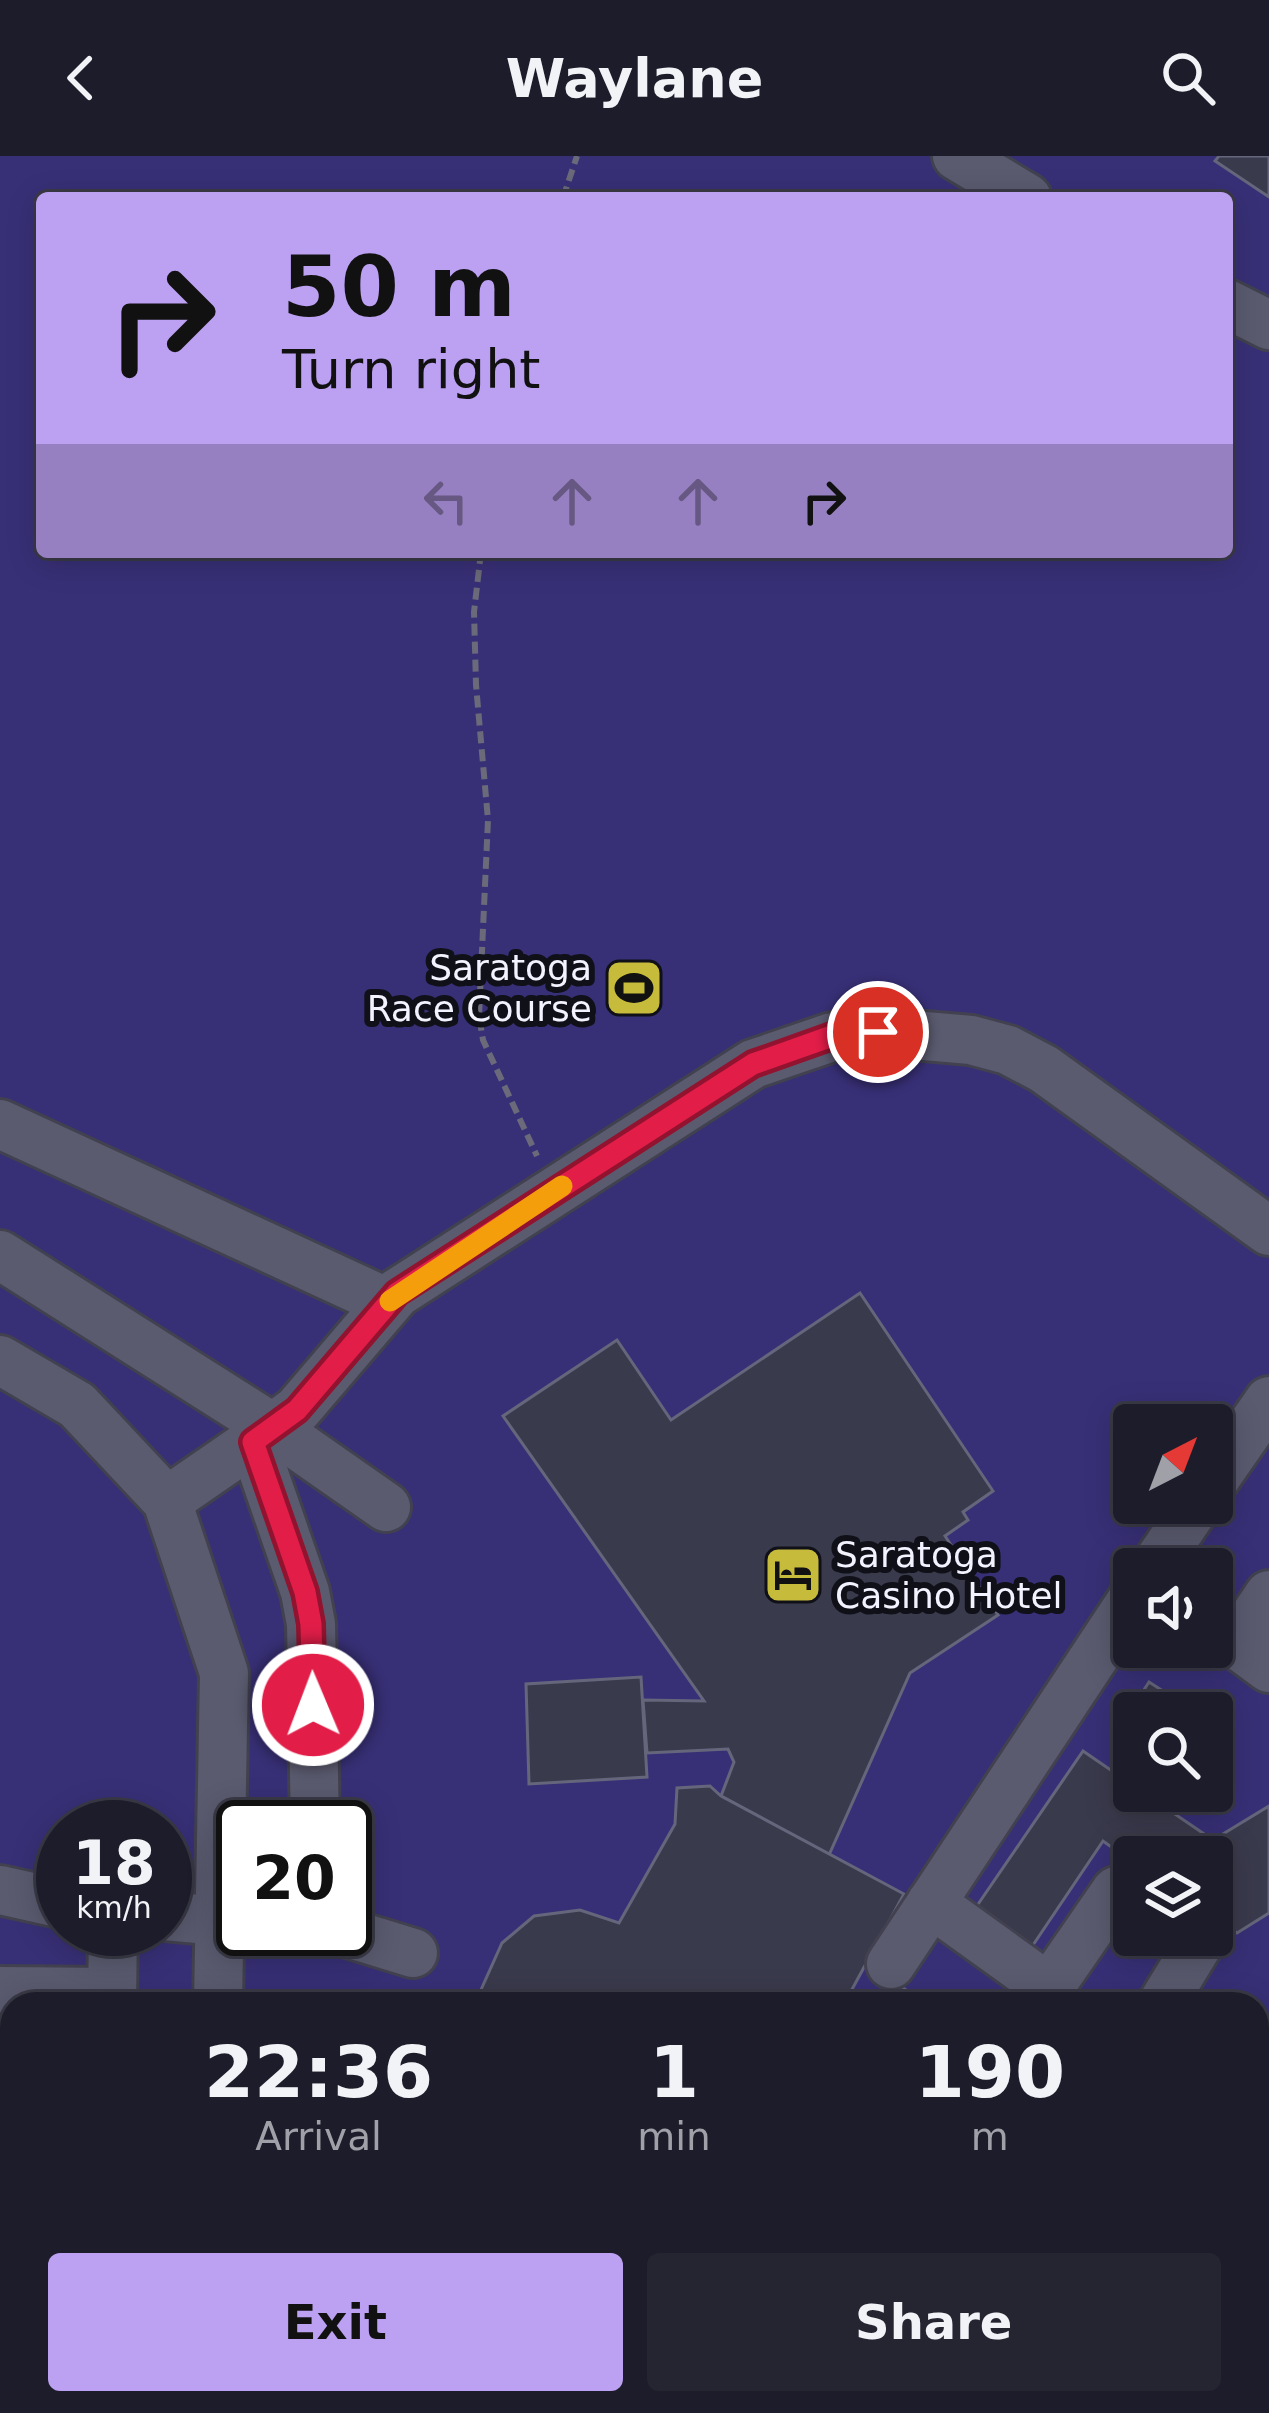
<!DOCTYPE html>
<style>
body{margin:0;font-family:"DejaVu Sans",sans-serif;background:#252532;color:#f1f3f6;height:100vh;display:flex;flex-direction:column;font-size:45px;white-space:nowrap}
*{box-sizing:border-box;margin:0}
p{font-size:39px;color:#a0a1a8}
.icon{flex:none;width:66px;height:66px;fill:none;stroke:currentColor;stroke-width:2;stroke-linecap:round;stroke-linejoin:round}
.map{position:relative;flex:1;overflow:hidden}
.panel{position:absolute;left:0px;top:1836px;width:1269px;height:423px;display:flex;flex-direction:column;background:#1c1c2a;border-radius:36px 36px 0 0;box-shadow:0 6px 30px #0003,0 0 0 3px #3a3a47}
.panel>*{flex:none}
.hud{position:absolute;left:36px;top:36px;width:1197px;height:366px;border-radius:12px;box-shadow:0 6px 30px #0003,0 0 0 3px #3a3a47;background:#bca0f2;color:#111;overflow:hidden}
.needle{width:78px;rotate:42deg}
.fabs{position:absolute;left:1113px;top:1248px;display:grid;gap:24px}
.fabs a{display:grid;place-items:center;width:120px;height:120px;border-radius:12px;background:#1c1c2a;box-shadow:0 6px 30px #0003,0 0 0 3px #3a3a47;font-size:60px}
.speed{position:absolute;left:36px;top:1644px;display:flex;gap:24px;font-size:60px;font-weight:700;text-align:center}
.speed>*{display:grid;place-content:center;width:156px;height:156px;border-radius:50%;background:#1c1c2a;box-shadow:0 6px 30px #0003,0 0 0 3px #3a3a47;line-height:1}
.speed small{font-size:30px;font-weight:400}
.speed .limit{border:6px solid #111;border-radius:18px;background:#fff;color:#111}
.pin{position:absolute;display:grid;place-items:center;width:102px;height:102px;color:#fff;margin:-51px;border:6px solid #fff;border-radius:50%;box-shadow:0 3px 12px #0007}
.me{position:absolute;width:132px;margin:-66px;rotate:359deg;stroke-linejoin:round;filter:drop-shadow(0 0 9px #0008)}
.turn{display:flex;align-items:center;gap:42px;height:252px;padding:0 48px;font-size:54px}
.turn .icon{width:156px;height:156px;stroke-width:2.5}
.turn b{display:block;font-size:84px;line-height:102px}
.lanes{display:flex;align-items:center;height:114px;padding:0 48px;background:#0003;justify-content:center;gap:60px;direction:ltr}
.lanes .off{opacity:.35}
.eta{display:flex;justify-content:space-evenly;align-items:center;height:204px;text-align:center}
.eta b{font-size:72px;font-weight:700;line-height:84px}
.cta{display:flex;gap:24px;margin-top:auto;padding:24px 48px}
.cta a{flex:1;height:138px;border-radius:12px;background:#bca0f2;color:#111;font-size:48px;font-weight:700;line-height:138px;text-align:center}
.cta a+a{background:#252532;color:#f1f3f6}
header{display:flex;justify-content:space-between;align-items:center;height:156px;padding:0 48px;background:#1c1c2a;font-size:54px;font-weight:700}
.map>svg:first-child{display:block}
.green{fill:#383077;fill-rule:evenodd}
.building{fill:#3a3a4d;stroke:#65667b;stroke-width:3}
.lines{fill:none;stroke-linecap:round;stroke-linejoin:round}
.minor-casing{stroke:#414150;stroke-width:54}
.path{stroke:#6a6a7a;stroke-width:6;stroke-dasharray:12 6;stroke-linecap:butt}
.minor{stroke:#5b5b70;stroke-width:48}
.route-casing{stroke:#92132f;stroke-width:30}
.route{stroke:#e11d48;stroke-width:21}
.slow{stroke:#f59e0b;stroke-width:21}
.labels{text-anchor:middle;stroke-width:12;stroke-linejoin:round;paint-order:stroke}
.poi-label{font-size:36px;fill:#f2f3ff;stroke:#101018;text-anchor:end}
</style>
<header><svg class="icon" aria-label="back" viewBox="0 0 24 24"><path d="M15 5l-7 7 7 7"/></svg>Waylane<svg class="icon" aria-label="search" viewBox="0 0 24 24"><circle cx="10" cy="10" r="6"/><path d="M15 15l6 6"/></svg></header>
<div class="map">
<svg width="1269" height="2257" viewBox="0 0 1269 2257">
<rect width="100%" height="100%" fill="#262638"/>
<!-- green -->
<path class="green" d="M0,0h1269v2257h-1269zM42,42h1185v354h-1185zM1134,1269h78v78h-78zM1134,1413h78v78h-78zM1134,1557h78v78h-78zM63,1671h102v102h-102zM243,1671h102v102h-102zM1134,1701h78v78h-78zM12,1848h1245v399h-1245z"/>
<!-- building -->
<g class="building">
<path d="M1219,0h50v41l-54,-36z"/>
<path d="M860,1137l133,198 -30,21 5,8 -23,16 53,79 -88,58 -81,182 -108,-59 13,-34 -6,-13 -81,4 -4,-53 61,1 -201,-285 114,-76 54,80z"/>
<path d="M641,1521l6,100 -118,7 -3,-100z"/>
<path d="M1149,1526l48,31h-63v36l-20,-13z"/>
<path d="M1083,1595l51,35v5h7l72,49 56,-34v107l-32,20 -25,-17v-59h-78v6l-31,-22 -74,110 -57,-38z"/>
<path d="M710,1630l11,10 183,98 -60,110h-363l-1,-12 22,-49 32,-27 46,-6 39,13 56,-99 2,-36z"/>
<path d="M899,1829l27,19h-40z"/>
<path d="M422,2247h378l-5,10h-355z"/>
</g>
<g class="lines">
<defs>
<g id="minor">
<path d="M957,0l70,42"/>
<path d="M1227,148l42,21"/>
<path d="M0,968l388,179"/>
<path d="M0,1099l273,173 24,-18 100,-117 356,-229 79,-27 46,-5 93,8 37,10 36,19 225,162"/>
<path d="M0,1204l77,45 90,96 57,172 -6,331"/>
<path d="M253,1286l52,150 6,32 4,203"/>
<path d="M1212,1327l57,-82"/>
<path d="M167,1345l106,-73 113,79"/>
<path d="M1153,1413l45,-66"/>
<path d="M1212,1470l57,42"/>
<path d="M1236,1488l33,-49"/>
<path d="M0,1734l63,14"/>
<path d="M931,1747l118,85 67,-97 18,12"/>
<path d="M165,1760l78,7"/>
<path d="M335,1773l78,24"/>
<path d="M891,1808l243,-367"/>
<path d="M0,1835l112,1"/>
<path d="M112,1848l1,-75"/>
<path d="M1162,1848l36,-59 -15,-10"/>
<path d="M210,2247v10"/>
<path d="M102,2257l1,-10"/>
<path d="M919,2257l6,-10"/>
</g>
</defs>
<!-- minor casing -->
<use href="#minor" class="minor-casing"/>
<!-- path -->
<g class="path">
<path d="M563,42l14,-42"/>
<path d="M481,396l-7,60 2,73 12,135 -9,196 4,24 54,116"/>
</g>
<!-- minor -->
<use href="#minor" class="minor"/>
</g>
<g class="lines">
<defs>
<path id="route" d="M313,1549l-2,-81 -6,-32 -52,-150 44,-32 100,-117 356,-229 79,-28 46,-4"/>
</defs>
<!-- route casing -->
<use href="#route" class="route-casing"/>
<!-- route -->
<use href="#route" class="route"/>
<!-- slow -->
<path class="slow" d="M390,1145l172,-115"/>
</g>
<!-- icons -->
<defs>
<symbol id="stadium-square" viewBox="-11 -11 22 22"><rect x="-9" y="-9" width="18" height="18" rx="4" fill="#c7bb3b" stroke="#101018"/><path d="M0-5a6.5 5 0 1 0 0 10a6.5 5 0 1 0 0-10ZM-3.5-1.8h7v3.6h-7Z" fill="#111"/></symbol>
<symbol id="hotel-square" viewBox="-11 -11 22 22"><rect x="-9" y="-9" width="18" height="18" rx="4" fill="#c7bb3b" stroke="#101018"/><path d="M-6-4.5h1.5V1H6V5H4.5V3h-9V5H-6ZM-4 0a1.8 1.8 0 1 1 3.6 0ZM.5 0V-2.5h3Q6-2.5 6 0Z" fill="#111"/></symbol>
</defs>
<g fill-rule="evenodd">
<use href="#stadium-square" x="601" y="799" width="66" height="66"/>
<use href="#hotel-square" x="760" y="1386" width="66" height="66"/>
</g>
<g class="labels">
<!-- poi labels -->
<g class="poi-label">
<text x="592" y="824">Saratoga<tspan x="592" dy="41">Race Course</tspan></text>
<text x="835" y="1411" text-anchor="start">Saratoga<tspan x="835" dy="41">Casino Hotel</tspan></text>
</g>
</g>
</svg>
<div class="fabs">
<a><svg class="needle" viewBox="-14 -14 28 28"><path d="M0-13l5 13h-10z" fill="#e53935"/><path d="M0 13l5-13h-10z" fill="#a0a1a8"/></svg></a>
<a><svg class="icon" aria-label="sound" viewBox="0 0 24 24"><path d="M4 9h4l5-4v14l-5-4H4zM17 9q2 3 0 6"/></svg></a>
<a><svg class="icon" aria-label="search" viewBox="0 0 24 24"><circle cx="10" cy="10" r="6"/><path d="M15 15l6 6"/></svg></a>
<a><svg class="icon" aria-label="layers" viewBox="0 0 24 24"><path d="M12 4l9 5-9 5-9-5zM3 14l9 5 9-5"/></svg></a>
</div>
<div class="speed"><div>18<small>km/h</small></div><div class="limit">20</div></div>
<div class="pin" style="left:878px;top:876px;background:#d93025"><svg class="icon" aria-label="arrive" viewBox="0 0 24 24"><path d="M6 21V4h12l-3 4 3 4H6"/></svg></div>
<svg class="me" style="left:313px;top:1549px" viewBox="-20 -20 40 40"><circle r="17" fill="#e11d48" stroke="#fff" stroke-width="3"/><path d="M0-11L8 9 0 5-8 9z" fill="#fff"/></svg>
<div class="hud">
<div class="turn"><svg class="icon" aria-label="right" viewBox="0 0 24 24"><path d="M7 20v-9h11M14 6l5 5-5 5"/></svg><div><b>50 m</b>Turn right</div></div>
<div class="lanes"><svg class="icon off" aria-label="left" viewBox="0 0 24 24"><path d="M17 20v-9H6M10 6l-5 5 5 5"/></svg><svg class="icon off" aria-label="ahead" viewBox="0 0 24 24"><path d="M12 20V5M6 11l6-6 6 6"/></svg><svg class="icon off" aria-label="ahead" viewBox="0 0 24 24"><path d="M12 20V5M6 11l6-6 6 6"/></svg><svg class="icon" aria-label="right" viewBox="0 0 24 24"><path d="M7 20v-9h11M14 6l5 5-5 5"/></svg></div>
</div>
<section class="panel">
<div class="eta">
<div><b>22:36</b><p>Arrival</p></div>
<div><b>1</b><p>min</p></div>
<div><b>190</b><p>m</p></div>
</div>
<div class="cta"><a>Exit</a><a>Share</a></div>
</section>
</div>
